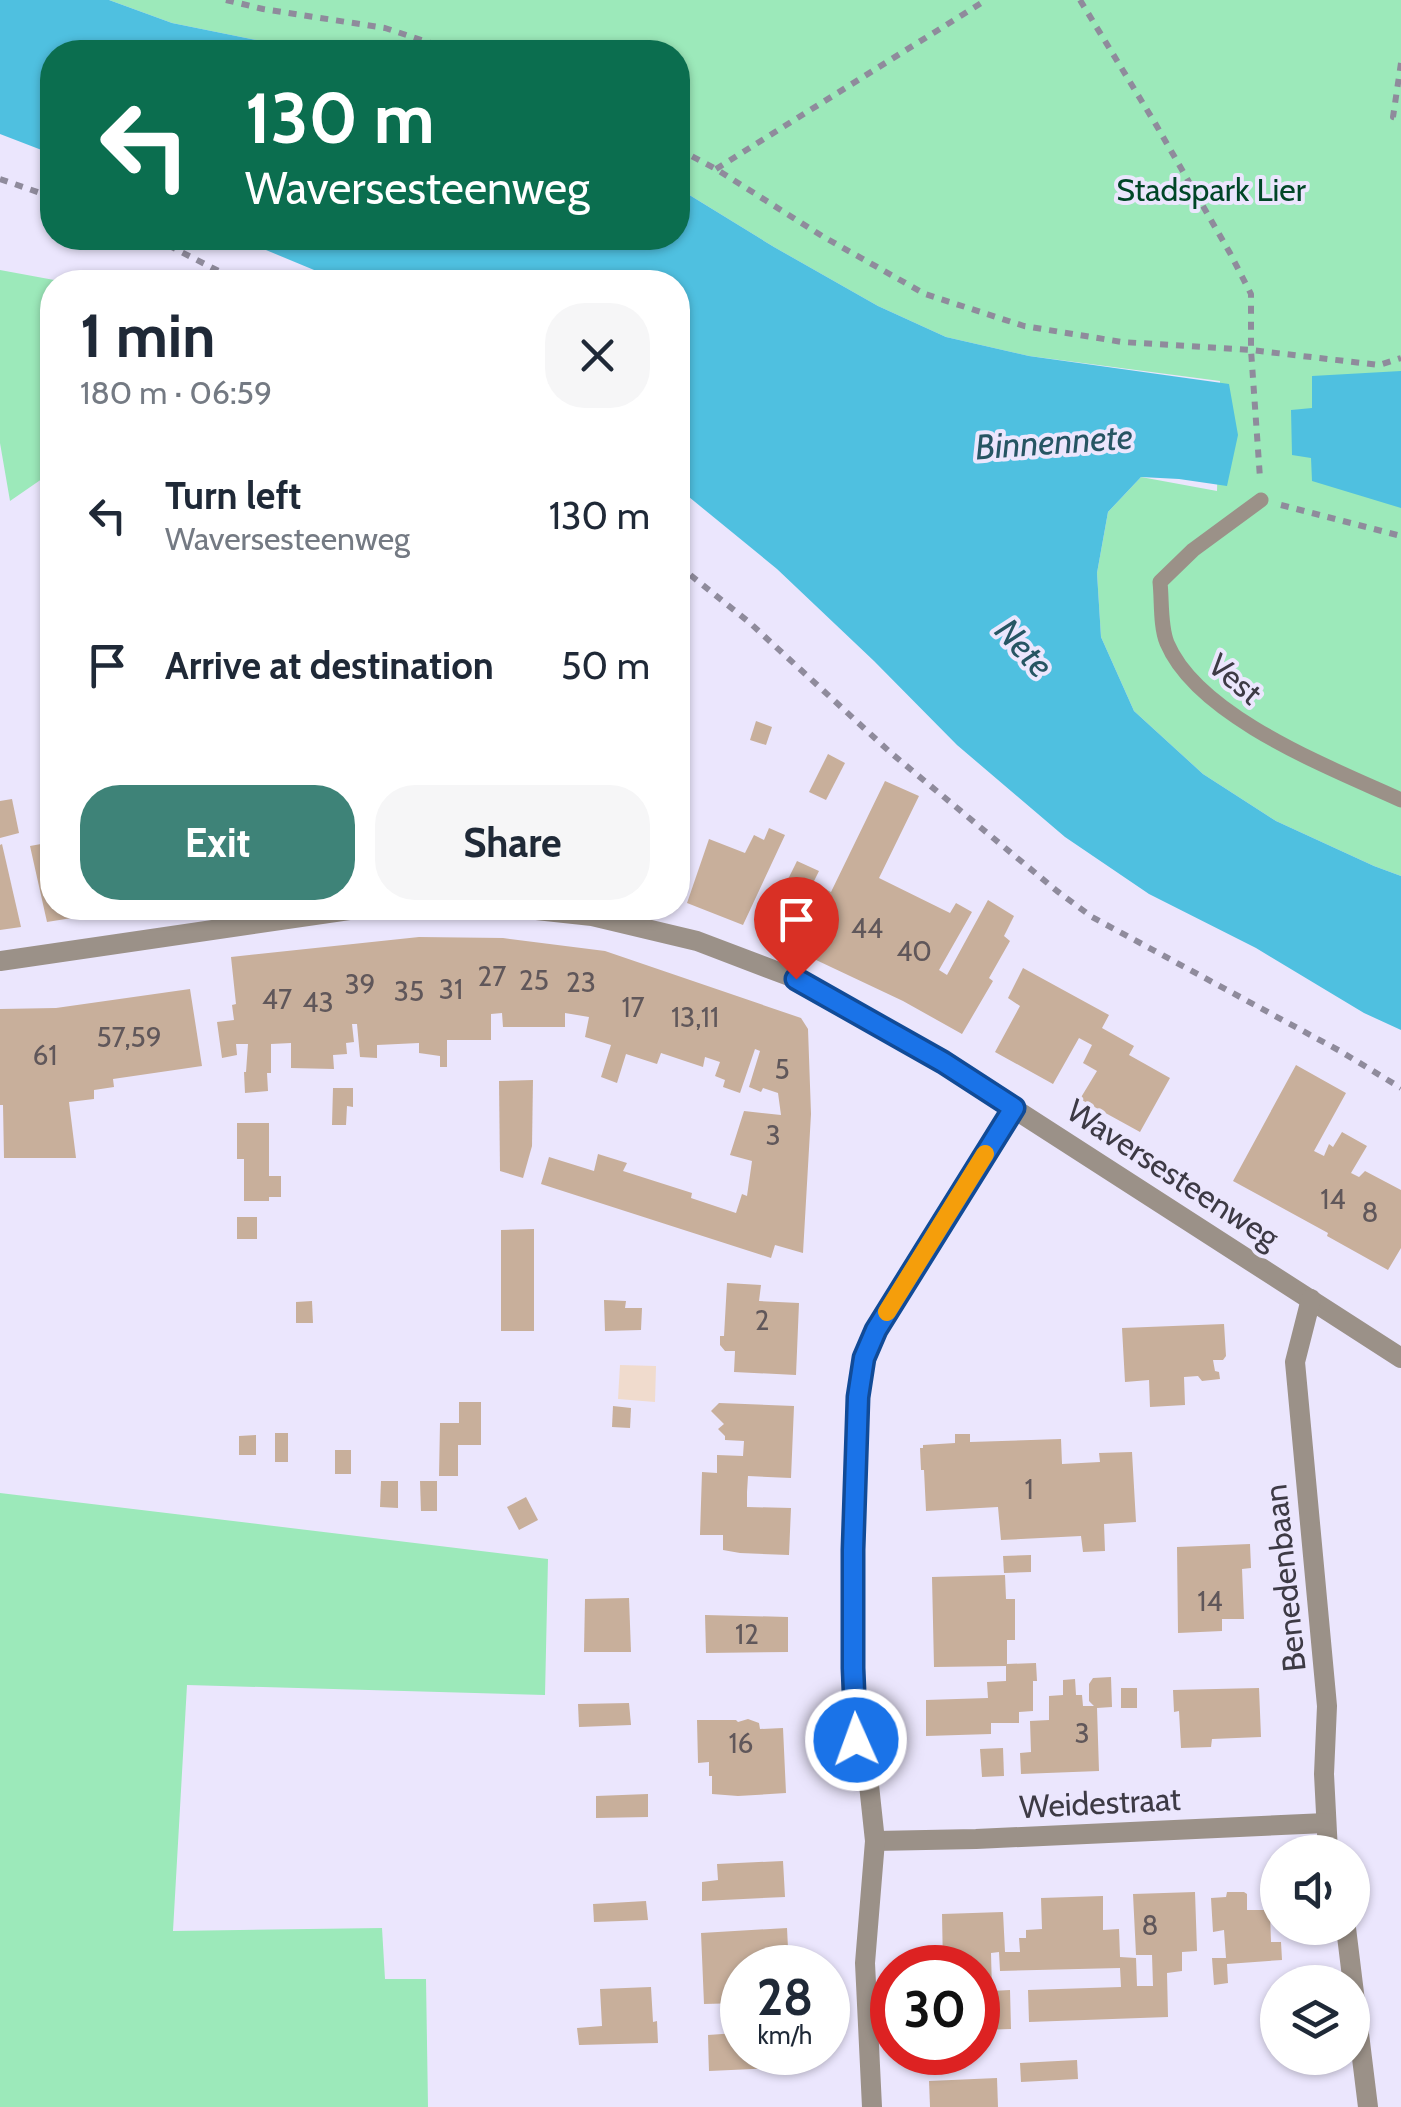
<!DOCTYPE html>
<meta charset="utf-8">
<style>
body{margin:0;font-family:Cabin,sans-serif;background:#f6f6f7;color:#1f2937;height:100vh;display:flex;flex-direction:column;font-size:38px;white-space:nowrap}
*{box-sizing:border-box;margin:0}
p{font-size:32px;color:#747a83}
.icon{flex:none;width:55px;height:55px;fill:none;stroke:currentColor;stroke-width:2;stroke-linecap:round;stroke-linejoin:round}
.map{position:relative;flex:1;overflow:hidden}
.drawer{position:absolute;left:40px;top:270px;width:650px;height:650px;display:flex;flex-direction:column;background:#fff;border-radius:40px;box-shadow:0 2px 8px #0004}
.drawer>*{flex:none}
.top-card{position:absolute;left:40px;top:40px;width:650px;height:210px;border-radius:40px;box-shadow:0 2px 8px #0004;background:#0b6e4f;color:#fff;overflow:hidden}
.controls{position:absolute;left:1260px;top:1835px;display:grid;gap:20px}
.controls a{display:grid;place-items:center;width:110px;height:110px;border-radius:50%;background:#fff;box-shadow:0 2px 8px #0004;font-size:50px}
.speed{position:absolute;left:720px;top:1945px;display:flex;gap:20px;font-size:50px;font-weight:700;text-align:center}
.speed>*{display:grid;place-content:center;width:130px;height:130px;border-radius:50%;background:#fff;box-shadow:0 2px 8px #0004;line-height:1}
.speed small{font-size:25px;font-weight:400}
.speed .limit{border:15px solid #d22;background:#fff;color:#111}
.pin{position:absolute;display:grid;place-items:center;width:85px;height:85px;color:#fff;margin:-102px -42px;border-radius:50% 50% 50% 0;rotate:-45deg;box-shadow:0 0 10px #0007}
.pin .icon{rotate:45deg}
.me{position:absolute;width:110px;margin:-55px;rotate:358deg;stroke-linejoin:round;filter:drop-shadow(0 0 8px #0008)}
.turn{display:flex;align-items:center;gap:35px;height:210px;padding:0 40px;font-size:45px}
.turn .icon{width:130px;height:130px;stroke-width:2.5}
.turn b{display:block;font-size:70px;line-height:85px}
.round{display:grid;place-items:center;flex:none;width:105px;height:105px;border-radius:40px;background:#f6f6f7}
.overview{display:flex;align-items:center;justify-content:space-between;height:170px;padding:0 40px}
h1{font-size:60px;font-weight:700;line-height:75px}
.button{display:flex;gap:20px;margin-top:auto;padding:20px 40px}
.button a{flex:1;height:115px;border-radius:40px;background:#3e8378;color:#fff;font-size:40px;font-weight:700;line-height:115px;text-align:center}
.button a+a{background:#f6f6f7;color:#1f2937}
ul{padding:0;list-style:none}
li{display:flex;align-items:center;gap:30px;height:150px;padding:0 40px}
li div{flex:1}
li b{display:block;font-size:38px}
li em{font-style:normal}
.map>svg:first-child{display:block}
.industrial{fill:#f0dbcd}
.green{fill:#9ce9ba}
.water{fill:#4fc0e0}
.building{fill:#c8af9b}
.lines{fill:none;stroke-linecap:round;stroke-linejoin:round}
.path{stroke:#8f8b9c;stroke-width:6;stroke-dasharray:8 8;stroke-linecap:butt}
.lane{stroke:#9b9188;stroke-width:15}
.street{stroke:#9b9188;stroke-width:20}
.route-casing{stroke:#114b97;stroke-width:25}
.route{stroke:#1a73e8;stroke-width:18}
.slow{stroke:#f59e0b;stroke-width:18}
.labels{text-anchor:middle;stroke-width:8;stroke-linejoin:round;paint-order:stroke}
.number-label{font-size:28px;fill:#60575a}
.park-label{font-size:32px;fill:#004627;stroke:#ebe6fd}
.street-label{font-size:32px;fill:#3d3a45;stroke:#ebe6fd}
.water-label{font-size:35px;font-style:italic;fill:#265563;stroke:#ebe6fd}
</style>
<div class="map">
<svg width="1401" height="2107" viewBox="0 0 1401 2107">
<rect width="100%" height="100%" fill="#ebe6fd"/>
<!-- industrial -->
<path class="industrial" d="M620,1365l36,1 -1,36 -37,-3z"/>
<!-- green -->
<g class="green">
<path d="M109,0h1292v876l-27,-10 -98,-45 -73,-47 -69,-63 -33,-74 -4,-64 11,-61 33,-35 76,14 3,-110 -191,-25 -83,-19 -68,-31 -104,-59 -96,-59v-136h-362l-144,-29z"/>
<path d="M0,270l65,12h-13v190l-42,29 -10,-58z"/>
<path d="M0,1493l548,66 -3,136 -358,-10 -14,246 209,-3 3,51h41l2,128h-428z"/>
</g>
<!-- water -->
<g class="water">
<path d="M0,0h109l63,23 144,29h-264v102l-52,-20z"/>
<path d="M678,188l96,59 104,59 68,31 83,19 200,28 9,51 -11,51 -48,-7 -38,-2 -33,35 -11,61 4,64 33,74 69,63 73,47 98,45 27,10v154l-37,-17 -108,-65 -107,-54 -84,-57 -108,-92 -83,-84 -97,-92 -99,-81v-206h-335l-106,-44h441z"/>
<path d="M1401,371v137l-89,-27 -1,-23 -19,-3 -1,-45 21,-2v-32z"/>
</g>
<!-- building -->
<g class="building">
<path d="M756,721l16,6 -6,18 -16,-5z"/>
<path d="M828,754l17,9 -19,37 -17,-8z"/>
<path d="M885,781l34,15 -40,82 71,35 6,-10 16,9 -33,58 8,5 41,-75 26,16 -10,20 6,5 -21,37 4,3 -31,53 -59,-33 -142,-67 36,-73 22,10 -6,12 18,9z"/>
<path d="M12,799l7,34 -19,5v-37z"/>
<path d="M769,828l16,7 -42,90 -56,-22 22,-64 36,14 9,-18 10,5z"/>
<path d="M52,842v66h24l2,9 -31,5 -17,-76z"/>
<path d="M2,844l19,83 -21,3v-85z"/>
<path d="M419,937l84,1 102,13 196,67 7,11 3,85 -8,139 -28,-8 -4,13 -230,-74 8,-27 45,14 4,-17 29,9 -4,8 69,22 -1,5 45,15 6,-19 5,2 5,-35 -22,-6 14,-44 37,4 -3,-22 -15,-5 -2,4 -12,-5 11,-36 -5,-2 -15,44 -17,-6 2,-7 -10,-4 5,-14 -15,-5 -2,10 -42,-14 -4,11 -31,-10 -9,29 -16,-6 10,-32 -26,-8 4,-20 -24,-4v14h-62l-1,-14 -11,1v26h-44v27h-7v-11l-21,-3v-10l-42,2v13l-17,-1 -3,-33h-5l2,18 -8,1 1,11 -14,1 1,14 -43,-1v-25l-20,1v29h-4l1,18 -23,2 -1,-21h2l2,-28h-12l1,11 -15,3 -5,-36 17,-2 -2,-15 4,-1 -5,-47z"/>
<path d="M1023,968l86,47 -7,13 32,18 -5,9 41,23 -30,54 -60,-33 17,-28 -14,-8 9,-18 -13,-7 -26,46 -58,-32 25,-46 -12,-8z"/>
<path d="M190,989l12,77 -89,13 1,8 -20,3v9l-25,3 7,56h-72l-1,-53h-3v-96l56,-1z"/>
<path d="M1296,1065l50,28 -32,58 10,5 5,-12 4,3 9,-15 25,14 -16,27 8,4 6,-6 36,19v58l-13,22 -61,-34 1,-3 -95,-52z"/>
<path d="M533,1080l-1,66 -9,32 -23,-7 -1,-90z"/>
<path d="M333,1088h20v19l-6,-1 -1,19h-14z"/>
<path d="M237,1123h32v53h12v21h-12v4h-25v-42h-7z"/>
<rect x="237" y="1217" width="20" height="22"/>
<path d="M534,1229v102h-33v-101z"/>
<path d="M727,1283l34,2 -2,16 40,2 -3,72 -62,-3 1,-21h-10l-5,-6v-9h4z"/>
<path d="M604,1300l22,1 -1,7h17l-1,22 -36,1z"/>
<path d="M312,1301l1,22h-17v-21z"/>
<path d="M1224,1324l2,32 -3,4h-10l2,11 4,1 1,7 -18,2 -4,-5 -14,1 1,28 -35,2 -1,-27 -24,2 -3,-54z"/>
<path d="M459,1402h22v43h-23v31h-19l1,-53h19z"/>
<path d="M719,1403l75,3 -3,72 -43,-2 -1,16v15l44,1 -2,47 -49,-2 -17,-3v-15h-23l2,-63 15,1v-18l26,1 1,-15 -19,-1v-4l-7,-7 6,-5 -13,-13z"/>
<path d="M613,1406l18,2 -1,20 -18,-1z"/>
<rect x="275" y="1433" width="13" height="29"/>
<path d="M955,1434h15v8l91,-3 1,25 38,-2 -1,-9 33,-1 4,70 -32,2 1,27 -22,1 -2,-16 -80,4 -3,-33 -72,4 -2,-41h-3l-1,-22h3v-3l32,-2z"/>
<path d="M256,1435v20h-17v-19z"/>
<rect x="335" y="1450" width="16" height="24"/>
<path d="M381,1481h17v27l-18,-1z"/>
<path d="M420,1481h17v30h-16z"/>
<path d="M526,1497l12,23 -19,10 -12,-23z"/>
<path d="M1250,1544l1,24 -9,1 2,50h-22v12l-44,2 -1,-86z"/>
<path d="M1031,1555v17l-27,1 -1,-17z"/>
<path d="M1005,1575l1,24h9v41h-8v24l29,-1 1,18h-4v30l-14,1v11h-28v11l-65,2v-36l62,-2 -1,-16 19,-1v-15l-72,1 -2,-90z"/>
<path d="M629,1598l2,54h-47l1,-53z"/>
<path d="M705,1615l83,2v35l-82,1z"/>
<path d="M1111,1677l1,30 -15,1 2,63 -78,3 -1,-21 11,-1 -1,-31 19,-1v-24l14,-1v-15l12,-1 1,16h6l1,11h11l-5,-5v-17l4,-6z"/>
<rect x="1121" y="1688" width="16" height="20"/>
<path d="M1259,1688l2,49 -49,2 -1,8 -30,1 -2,-37 -5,1 -1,-22z"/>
<path d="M629,1703l2,22 -52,2 -1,-23z"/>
<path d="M748,1719l11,4 1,6 23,-1 3,65 -48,3 -26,-2v-18h-3v-14l-11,1 -1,-43h39l2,2z"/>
<path d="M1003,1748l1,28 -22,1 -2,-28z"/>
<path d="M648,1794v23l-52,1v-22z"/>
<path d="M783,1861l2,36 -83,4v-19l16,-2 -1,-16z"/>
<path d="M1195,1892l2,59 -15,1v19l-15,2 1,44 -139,5 -1,-32 93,-3 -1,-19 -120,3 -1,-19 -8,1 1,38 18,-1 1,39 -33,1v-62h-35l-1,-54 61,-2 2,40h15l-1,-14h7v-8l16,-1 -1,-31 62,-2v34l16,-1 1,28 16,1 1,28h16l-1,-31h-16l-3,-61z"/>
<path d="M1227,1892h17l3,2v16h20l3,2 1,30h10l1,18 -55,4 1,19 -14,2 -2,-27h14l-2,-28 -11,2 -2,-34 15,-1z"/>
<path d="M646,1901l2,19 -54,2 -1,-18z"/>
<path d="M787,1928l2,40h-47v35l-38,1 -3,-71z"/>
<path d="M651,1987l2,35 4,-1 1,22 -79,2 -2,-17 25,-2 -2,-37z"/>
<path d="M736,2033l1,2h5v17h55l1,15 -89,4 -1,-36z"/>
<path d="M1077,2060l1,19 -57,3 -1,-19z"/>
<path d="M997,2078l1,29h-68l-1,-26z"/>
</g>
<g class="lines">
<!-- path -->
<g class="path">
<path d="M226,0l37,9 122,19 73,24"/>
<path d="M1080,0l75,123 75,130 21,41v56l9,128"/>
<path d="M1401,63l-8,54 8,2"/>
<path d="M678,149l38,20 106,67 103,58 99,32 98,16 129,8 128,15 22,-7"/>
<path d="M716,169l270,-169"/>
<path d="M0,179l52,18"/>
<path d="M154,238l86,44"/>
<path d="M1281,505l120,31"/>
<path d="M678,565l72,58 141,130 166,138 35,26 248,134 61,37"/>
</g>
<!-- lane -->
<path class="lane" d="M1261,500l-68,50 -33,32c2,18 0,44 7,61 31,74 164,125 234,157"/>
<!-- street -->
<g class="street">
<path d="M518,908l74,8 105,25 100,38 146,84 458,295"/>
<path d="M0,961l363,-53"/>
<path d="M1311,1299l-16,63 32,344 -3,68 4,78"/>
<path d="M875,1841l101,-2 350,-16"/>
<path d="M1346,1928l22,179"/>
<path d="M872,2107l-7,-144 10,-122 -6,-56 -13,-44 -3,-74v-156l5,-114 5,-39 13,-27 139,-223"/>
</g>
</g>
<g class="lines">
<defs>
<path id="route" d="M796,979l147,83 71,46 -138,222 -12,28 -6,39 -5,153v118l3,72"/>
</defs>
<!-- route casing -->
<use href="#route" class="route-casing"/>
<!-- route -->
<use href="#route" class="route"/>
<!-- slow -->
<path class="slow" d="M887,1312l98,-158"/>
</g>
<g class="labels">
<!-- number labels -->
<g class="number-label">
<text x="867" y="938">44</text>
<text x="914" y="961">40</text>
<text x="492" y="986">27</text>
<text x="534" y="990">25</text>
<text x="581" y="992">23</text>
<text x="360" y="994">39</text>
<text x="451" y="999">31</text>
<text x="409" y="1001">35</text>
<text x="277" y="1009">47</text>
<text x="318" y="1012">43</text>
<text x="633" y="1017">17</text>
<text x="695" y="1027">13,11</text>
<text x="129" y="1047">57,59</text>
<text x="45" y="1065">61</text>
<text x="782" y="1079">5</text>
<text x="773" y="1145">3</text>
<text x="1333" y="1209">14</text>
<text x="1370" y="1222">8</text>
<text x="762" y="1330">2</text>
<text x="1029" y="1499">1</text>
<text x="1210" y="1611">14</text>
<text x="747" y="1644">12</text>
<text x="1082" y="1743">3</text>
<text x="741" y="1753">16</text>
<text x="1150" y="1935">8</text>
</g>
<!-- park labels -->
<g class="park-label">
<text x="1211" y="201">Stadspark Lier</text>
</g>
<!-- street labels -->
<g class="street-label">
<text transform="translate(1235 679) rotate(40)" y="11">Vest</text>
<text transform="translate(1173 1174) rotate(33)" y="11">Waversesteenweg</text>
<text transform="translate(1285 1578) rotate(-96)" y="11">Benedenbaan</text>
<text transform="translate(1100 1803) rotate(-3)" y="11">Weidestraat</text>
</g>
<!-- water labels -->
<g class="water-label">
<text transform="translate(1054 442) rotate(-4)" y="12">Binnennete</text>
<text transform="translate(1024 648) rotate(47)" y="12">Nete</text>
</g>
</g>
</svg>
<div class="controls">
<a><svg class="icon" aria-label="sound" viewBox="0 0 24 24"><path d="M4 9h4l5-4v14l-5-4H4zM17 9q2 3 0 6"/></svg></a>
<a><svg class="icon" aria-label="layers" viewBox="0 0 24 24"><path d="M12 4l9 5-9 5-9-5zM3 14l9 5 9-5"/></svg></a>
</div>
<div class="speed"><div>28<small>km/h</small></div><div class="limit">30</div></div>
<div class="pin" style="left:796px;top:979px;background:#d93025"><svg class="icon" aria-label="arrive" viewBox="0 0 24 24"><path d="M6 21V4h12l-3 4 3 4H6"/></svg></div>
<svg class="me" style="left:856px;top:1740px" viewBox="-20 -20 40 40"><circle r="17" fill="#1a73e8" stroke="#fff" stroke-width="3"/><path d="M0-11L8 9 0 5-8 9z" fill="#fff"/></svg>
<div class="top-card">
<div class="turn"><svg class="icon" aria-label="left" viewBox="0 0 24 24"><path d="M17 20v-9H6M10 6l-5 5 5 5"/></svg><div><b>130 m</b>Waversesteenweg</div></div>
</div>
<section class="drawer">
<div class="overview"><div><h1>1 min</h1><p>180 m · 06:59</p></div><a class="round"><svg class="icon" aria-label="close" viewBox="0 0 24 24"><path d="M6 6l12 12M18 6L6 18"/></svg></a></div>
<ul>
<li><svg class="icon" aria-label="left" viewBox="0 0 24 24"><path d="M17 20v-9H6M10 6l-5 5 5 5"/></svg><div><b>Turn left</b><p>Waversesteenweg</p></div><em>130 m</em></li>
<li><svg class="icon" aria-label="arrive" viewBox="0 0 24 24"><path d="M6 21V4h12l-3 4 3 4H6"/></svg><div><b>Arrive at destination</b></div><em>50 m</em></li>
</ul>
<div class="button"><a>Exit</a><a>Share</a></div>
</section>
</div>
